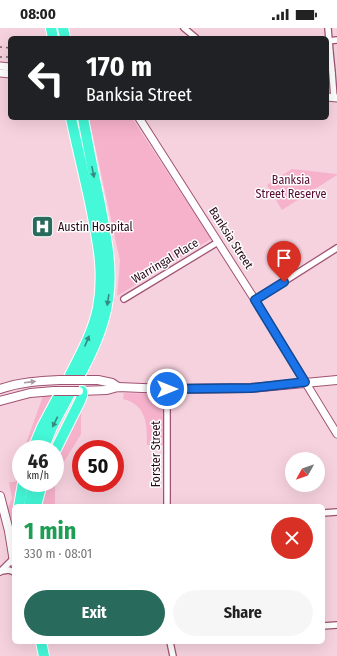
<!DOCTYPE html>
<meta charset="utf-8">
<style>
body{margin:0;font-family:"Fira Sans Condensed",sans-serif;background:#f6f6f6;color:#222;height:100vh;display:flex;flex-direction:column;font-size:15px;white-space:nowrap}
*{box-sizing:border-box;margin:0}
p{font-size:13px;color:#767676}
.icon{flex:none;width:22px;height:22px;fill:none;stroke:currentColor;stroke-width:2;stroke-linecap:round;stroke-linejoin:round}
.map{position:relative;flex:1;overflow:hidden}
.sheet{position:absolute;left:12px;top:476px;width:313px;height:140px;display:flex;flex-direction:column;background:#fff;border-radius:6px;box-shadow:0 4px 16px #0002}
.sheet>*{flex:none}
.guide{position:absolute;left:8px;top:8px;width:321px;height:84px;border-radius:6px;box-shadow:0 4px 16px #0002;background:#202124;color:#fff;overflow:hidden}
.needle{width:26px;rotate:230deg}
.tools{position:absolute;left:285px;top:424px;display:grid;gap:8px}
.tools a{display:grid;place-items:center;width:40px;height:40px;border-radius:50%;background:#fff;box-shadow:0 4px 16px #0002;font-size:20px}
.speed{position:absolute;left:12px;top:412px;display:flex;gap:8px;font-size:20px;font-weight:700;text-align:center}
.speed>*{display:grid;place-content:center;width:52px;height:52px;border-radius:50%;background:#fff;box-shadow:0 4px 16px #0002;line-height:1}
.speed small{font-size:10px;font-weight:400}
.speed .limit{border:6px solid #d22;background:#fff;color:#111}
.pin{position:absolute;display:grid;place-items:center;width:34px;height:34px;color:#fff;margin:-41px -17px;border-radius:50% 50% 50% 0;rotate:-45deg;box-shadow:0 0 4px #0007}
.pin .icon{rotate:45deg}
.me{position:absolute;width:44px;margin:-22px;rotate:90deg;stroke-linejoin:round;filter:drop-shadow(0 0 3px #0008)}
.turn{display:flex;align-items:center;gap:14px;height:84px;padding:0 12px;font-size:18px}
.turn .icon{width:52px;height:52px;stroke-width:2.5}
.turn b{display:block;font-size:28px;line-height:34px}
.round{display:grid;place-items:center;flex:none;width:42px;height:42px;border-radius:21px;background:#f6f6f6}
.summary{display:flex;align-items:center;justify-content:space-between;height:68px;padding:0 12px}
h1{font-size:24px;font-weight:700;line-height:30px;color:#1e9e55}
.cta{display:flex;gap:8px;margin-top:auto;padding:8px 12px}
.cta a{flex:1;height:46px;border-radius:24px;background:#286a5b;color:#fff;font-size:16px;font-weight:700;line-height:46px;text-align:center}
.cta a+a{background:#f6f6f6;color:#222}
.status{display:flex;justify-content:space-between;align-items:center;height:28px;padding:0 20px;background:#fff;direction:ltr}
.status svg{height:11px;fill:currentColor}
.map>svg:first-child{display:block}
.green{fill:#f7b2cb}
.lines{fill:none;stroke-linecap:round;stroke-linejoin:round}
.minor-casing{stroke:#a05373;stroke-width:8}
.tertiary-casing{stroke:#a05373;stroke-width:9}
.secondary-casing{stroke:#a05373;stroke-width:10}
.trunk-casing{stroke:#fff;stroke-width:12}
.minor{stroke:#fff;stroke-width:5.5}
.tertiary{stroke:#fff;stroke-width:7}
.secondary{stroke:#fff;stroke-width:8}
.trunk{stroke:#44f8d8;stroke-width:10}
.rail{stroke:#7f5e6b;stroke-width:1.5;stroke-dasharray:2 4;stroke-linecap:butt}
.minor-bridge-casing{stroke:#a05373;stroke-width:8;stroke-linecap:butt}
.secondary-bridge-casing{stroke:#a05373;stroke-width:10;stroke-linecap:butt}
.minor-bridge{stroke:#fff;stroke-width:5.5}
.secondary-bridge{stroke:#fff;stroke-width:8}
.oneway{fill:#368c81}
.oneway2{fill:#a89ca2}
.route-casing{stroke:#114b97;stroke-width:10}
.route{stroke:#1a73e8;stroke-width:7}
.labels{text-anchor:middle;stroke-width:3;stroke-linejoin:round;paint-order:stroke}
.park-label{font-size:12px;fill:#580b33;stroke:#fefefe}
.poi-label{font-size:12px;fill:#260816;stroke:#fefefe;text-anchor:start}
.street-label{font-size:12px;fill:#260816;stroke:#fefefe}
</style>
<div class="status"><b>08:00</b><svg viewBox="0 0 49 12"><path d="M0 12V9h3v3zM5 12V6h3v6zM10 12V3h3v9zM15 12V0h3v12zM26 1h20v11H26zM47 4h2v5h-2z"/></svg></div>
<div class="map">
<svg width="337" height="628" viewBox="0 0 337 628">
<rect width="100%" height="100%" fill="#f6d2de"/>
<!-- green -->
<g class="green">
<path d="M89,90h43l79,121 -94,57 3,-35z"/>
<path d="M292,141l45,5v1l-55,35 -15,-25z"/>
<path d="M124,365l39,1v11l1,3 1,37h-18c0,-21 0,-40 -24,-46z"/>
<path d="M43,368h11l-25,53h-5z"/>
<path d="M81,380v26l-17,28 -2,1 -7,18v25h-17l6,-23h11v-27z"/>
<path d="M21,429v18l-3,13 -2,18h-2v17l-2,1 -4,-16 4,-10 -3,-16h6l3,-4v-7z"/>
</g>
<g class="lines">
<defs>
<g id="minor">
<path d="M184,0l12,10"/>
<path d="M328,0l2,24"/>
<path d="M327,13l10,-1"/>
<path d="M332,44l2,26"/>
<path d="M124,271l94,-57"/>
<path d="M255,272l82,-52"/>
<path d="M167,374v104"/>
<path d="M323,485l14,-1"/>
<path d="M2,543l7,-1 5,2"/>
<path d="M0,544l13,-13"/>
<path d="M323,598l14,-1"/>
<path d="M170,614l3,14"/>
</g>
<g id="tertiary">
<path d="M0,38l10,1"/>
<path d="M0,45l10,1"/>
<path d="M327,69l10,1"/>
<path d="M139,90l116,182 82,134"/>
</g>
<g id="secondary">
<path d="M85,352h13l14,3 6,4"/>
<path d="M0,361c20,-7 39,-8 60,-9"/>
<path d="M79,363l28,-1 11,-3 49,2 84,-1 86,-8"/>
<path d="M0,373l30,-8 24,-2"/>
<path d="M0,468l9,35 5,31"/>
</g>
<g id="trunk">
<path d="M51,0l2,10"/>
<path d="M63,0l2,10"/>
<path d="M70,347c11,-21 23,-43 28,-67 7,-38 -1,-70 -8,-106 -6,-28 -13,-56 -19,-84"/>
<path d="M80,347c13,-25 24,-48 28,-76 5,-34 -3,-67 -9,-100 -6,-27 -11,-54 -16,-81"/>
<path d="M33,421l9,-22 17,-32"/>
<path d="M43,421l9,-22 17,-32"/>
<path d="M55,423l24,-48 3,-7v-5"/>
<path d="M19,478l4,-23"/>
<path d="M29,478l4,-23"/>
<path d="M36,478l6,-23"/>
<path d="M41,614l3,14"/>
</g>
</defs>
<!-- minor casing -->
<use href="#minor" class="minor-casing"/>
<!-- tertiary casing -->
<use href="#tertiary" class="tertiary-casing"/>
<!-- secondary casing -->
<use href="#secondary" class="secondary-casing"/>
<!-- trunk casing -->
<use href="#trunk" class="trunk-casing"/>
<!-- minor -->
<use href="#minor" class="minor"/>
<!-- tertiary -->
<use href="#tertiary" class="tertiary"/>
<!-- secondary -->
<use href="#secondary" class="secondary"/>
<!-- trunk -->
<use href="#trunk" class="trunk"/>
<!-- rail -->
<g class="rail">
<path d="M0,19l10,1"/>
<path d="M0,29h10"/>
<path d="M327,35l10,-2"/>
</g>
<defs>
<path id="minor-bridge" d="M330,24l2,20"/>
<g id="secondary-bridge">
<path d="M60,352h25"/>
<path d="M54,363h25"/>
</g>
</defs>
<!-- minor-bridge casing -->
<use href="#minor-bridge" class="minor-bridge-casing"/>
<!-- secondary-bridge casing -->
<use href="#secondary-bridge" class="secondary-bridge-casing"/>
<!-- minor-bridge -->
<use href="#minor-bridge" class="minor-bridge"/>
<!-- secondary-bridge -->
<use href="#secondary-bridge" class="secondary-bridge"/>
</g>
<!-- one-way arrows -->
<defs><path id="oneway-solid" d="M-6-.8H1V-3.2L6.5 0L1 3.2V.8H-6Z"/></defs>
<g class="oneway">
<use href="#oneway-solid" transform="translate(93 144) rotate(79)"/>
<use href="#oneway-solid" transform="translate(108 272) rotate(99)"/>
<use href="#oneway-solid" transform="translate(87 313) rotate(-67)"/>
<use href="#oneway-solid" transform="translate(55 394) rotate(116)"/>
</g>
<use class="oneway2" href="#oneway-solid" transform="translate(30 354) rotate(-7)"/>
<g class="lines">
<defs>
<path id="route" d="M167,361l84,-1 54,-6 -50,-82 29,-18"/>
</defs>
<!-- route casing -->
<use href="#route" class="route-casing"/>
<!-- route -->
<use href="#route" class="route"/>
</g>
<!-- icons -->
<defs>
<symbol id="hospital-square" viewBox="-11 -11 22 22"><rect x="-9" y="-9" width="18" height="18" rx="4" fill="#286a5b" stroke="#fefefe"/><path d="M-5-5h3v3.5h4V-5h3V5h-3V1.5h-4V5h-3Z" fill="#fff"/></symbol>
</defs>
<g fill-rule="evenodd">
<use href="#hospital-square" x="30" y="186" width="25" height="25"/>
</g>
<g class="labels">
<!-- park labels -->
<g class="park-label">
<text x="291" y="156">Banksia<tspan x="291" dy="14">Street Reserve</tspan></text>
</g>
<!-- poi labels -->
<g class="poi-label">
<text x="58" y="203">Austin Hospital</text>
</g>
<!-- street labels -->
<g class="street-label">
<text transform="translate(231 210) rotate(57)" y="4">Banksia Street</text>
<text transform="translate(165 233) rotate(-31)" y="4">Warringal Place</text>
<text transform="translate(156 426) rotate(-90)" y="4">Forster Street</text>
</g>
</g>
</svg>
<div class="tools">
<a><svg class="needle" viewBox="-14 -14 28 28"><path d="M0-13l5 13h-10z" fill="#e53935"/><path d="M0 13l5-13h-10z" fill="#767676"/></svg></a>
</div>
<div class="speed"><div>46<small>km/h</small></div><div class="limit">50</div></div>
<div class="pin" style="left:284px;top:254px;background:#d93025"><svg class="icon" aria-label="arrive" viewBox="0 0 24 24"><path d="M6 21V4h12l-3 4 3 4H6"/></svg></div>
<svg class="me" style="left:167px;top:361px" viewBox="-20 -20 40 40"><circle r="17" fill="#1a73e8" stroke="#fff" stroke-width="3"/><path d="M0-11L8 9 0 5-8 9z" fill="#fff"/></svg>
<div class="guide">
<div class="turn"><svg class="icon" aria-label="left" viewBox="0 0 24 24"><path d="M17 20v-9H6M10 6l-5 5 5 5"/></svg><div><b>170 m</b>Banksia Street</div></div>
</div>
<section class="sheet">
<div class="summary"><div><h1>1 min</h1><p>330 m · 08:01</p></div><a class="round" style="background:#d93025;color:#fff"><svg class="icon" aria-label="close" viewBox="0 0 24 24"><path d="M6 6l12 12M18 6L6 18"/></svg></a></div>
<div class="cta"><a>Exit</a><a>Share</a></div>
</section>
</div>
